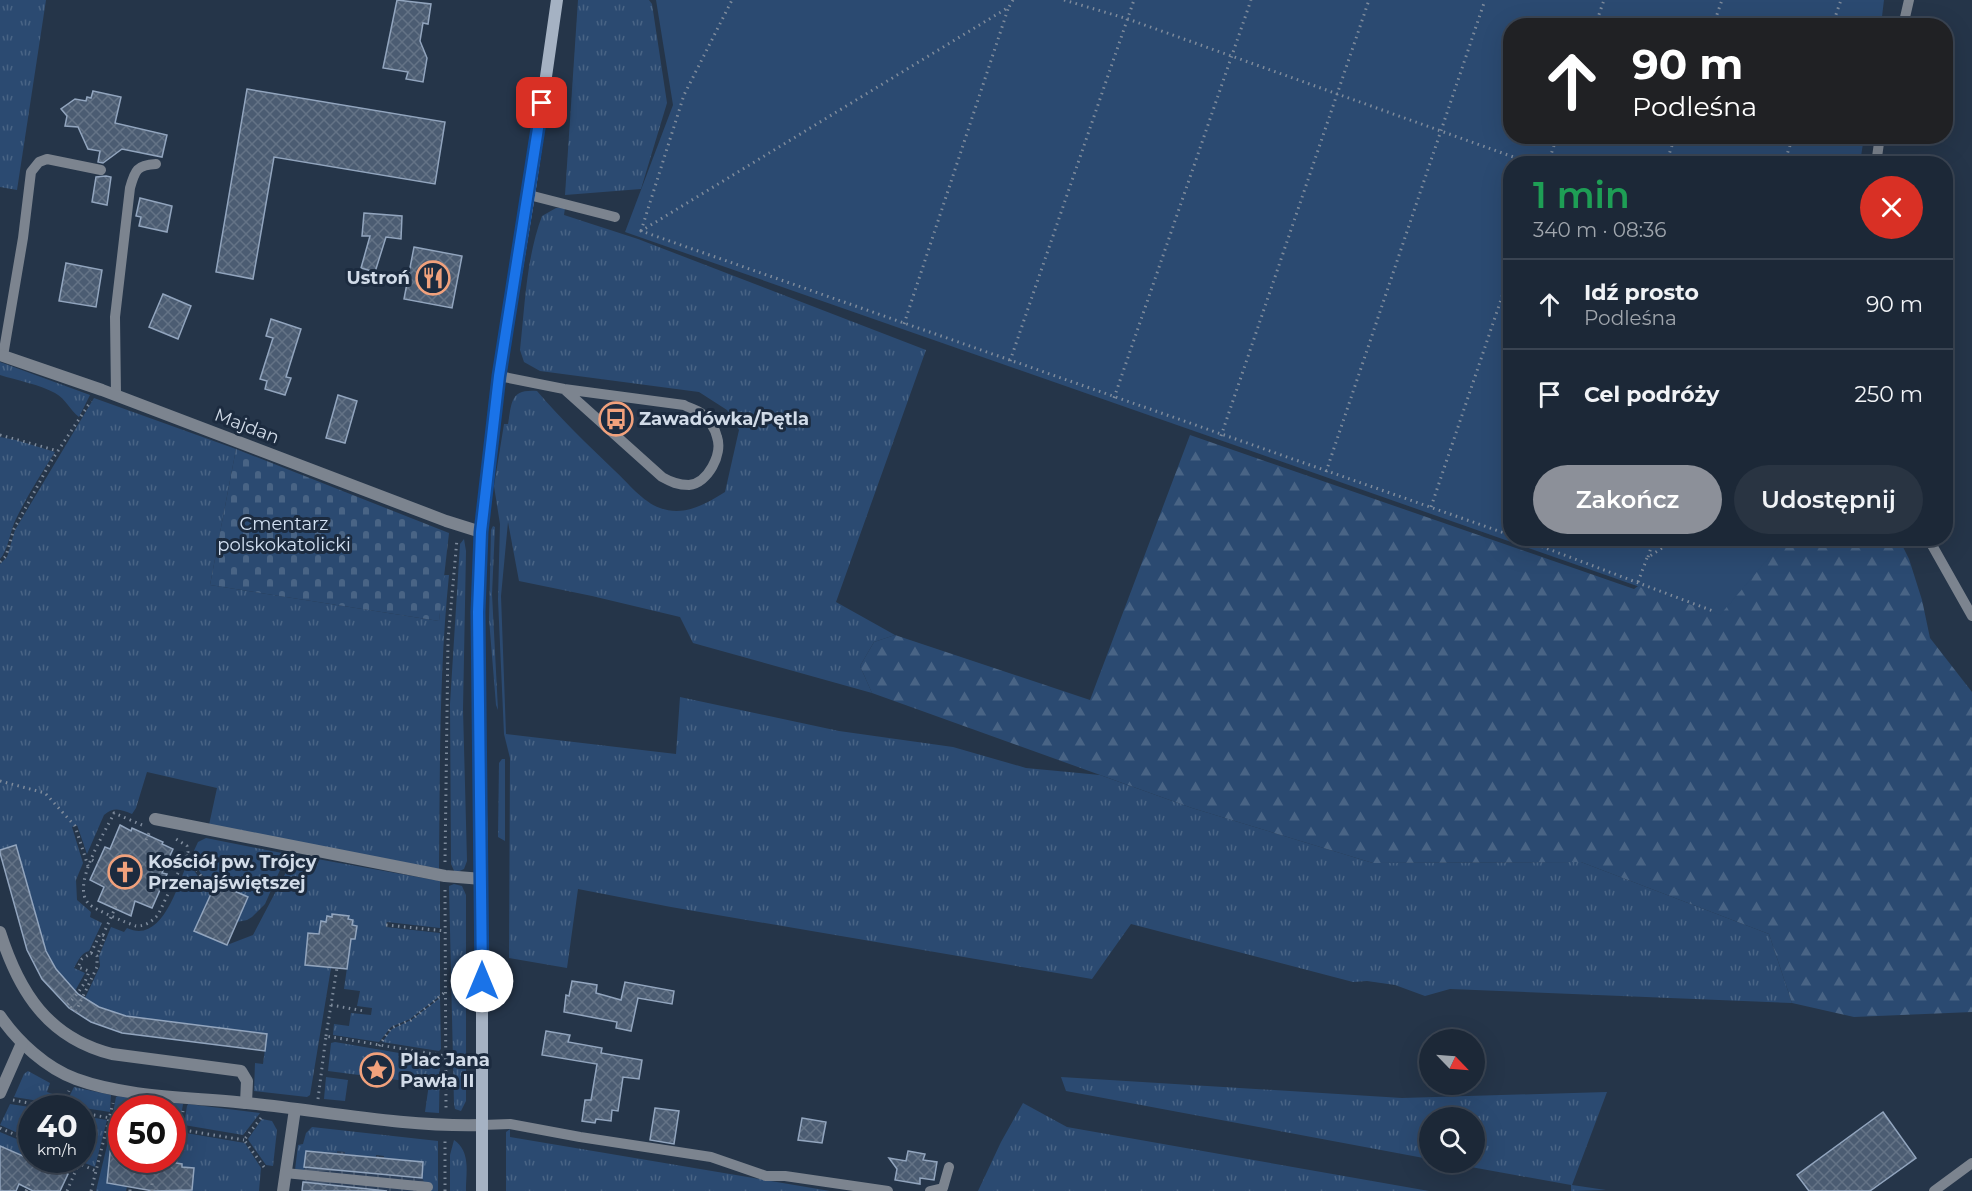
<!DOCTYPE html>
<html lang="pl">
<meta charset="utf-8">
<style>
body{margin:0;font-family:Montserrat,sans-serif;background:#293442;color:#f1f3f6;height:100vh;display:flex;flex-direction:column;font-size:22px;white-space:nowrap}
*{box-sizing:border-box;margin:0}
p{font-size:20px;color:#a0a6ad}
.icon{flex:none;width:33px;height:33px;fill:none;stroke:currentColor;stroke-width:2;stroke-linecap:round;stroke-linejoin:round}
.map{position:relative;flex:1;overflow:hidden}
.details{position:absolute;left:1503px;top:156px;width:450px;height:390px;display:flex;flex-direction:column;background:#1c2837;border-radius:24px;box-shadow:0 6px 24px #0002,0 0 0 2px #3a4452}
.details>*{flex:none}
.guide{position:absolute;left:1503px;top:18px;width:450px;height:126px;border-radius:24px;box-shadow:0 6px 24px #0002,0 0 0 2px #3a4452;background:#202124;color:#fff;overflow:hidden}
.needle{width:39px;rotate:115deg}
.fabs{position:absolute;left:1419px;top:1029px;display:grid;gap:12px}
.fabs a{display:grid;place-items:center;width:66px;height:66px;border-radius:50%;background:#1c2837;box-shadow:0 6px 24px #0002,0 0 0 2px #3a4452;font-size:30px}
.speed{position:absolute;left:18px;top:1095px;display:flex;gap:12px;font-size:30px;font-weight:700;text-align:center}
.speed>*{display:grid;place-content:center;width:78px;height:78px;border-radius:50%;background:#1c2837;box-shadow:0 6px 24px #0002,0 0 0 2px #3a4452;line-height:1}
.speed small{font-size:15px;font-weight:400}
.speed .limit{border:9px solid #d22;background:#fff;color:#111}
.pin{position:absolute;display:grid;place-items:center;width:51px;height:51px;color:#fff;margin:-26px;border-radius:12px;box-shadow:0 3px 9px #0006}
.me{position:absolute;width:66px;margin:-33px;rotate:0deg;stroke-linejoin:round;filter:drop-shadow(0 0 4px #0008)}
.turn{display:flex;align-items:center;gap:21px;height:126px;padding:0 30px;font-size:27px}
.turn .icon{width:78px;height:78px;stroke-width:2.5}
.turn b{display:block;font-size:42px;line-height:51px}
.round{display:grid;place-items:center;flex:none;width:63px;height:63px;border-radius:32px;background:#293442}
.head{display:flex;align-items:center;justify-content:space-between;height:102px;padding:0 30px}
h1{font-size:36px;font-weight:600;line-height:45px;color:#1e9e55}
.action{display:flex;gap:12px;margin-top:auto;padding:12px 30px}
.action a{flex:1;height:69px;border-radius:36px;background:#8c9099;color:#fff;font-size:24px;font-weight:600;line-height:69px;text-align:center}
.action a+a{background:#293442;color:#f1f3f6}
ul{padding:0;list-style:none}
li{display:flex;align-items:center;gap:18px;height:90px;padding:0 30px;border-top:2px solid #3a4452}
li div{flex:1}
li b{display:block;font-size:22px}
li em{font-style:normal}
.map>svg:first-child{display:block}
.industrial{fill:url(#industrial-grid)}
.grass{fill:url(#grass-tufts)}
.forest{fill:url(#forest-firs)}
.cemetery{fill:url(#cemetery-stones)}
.garden{fill:#2b4a71}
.building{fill:url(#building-cross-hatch);stroke:#92a5be;stroke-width:1.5}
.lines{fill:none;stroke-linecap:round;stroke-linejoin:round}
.path{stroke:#7e8b9c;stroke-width:3;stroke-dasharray:1.5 4.5;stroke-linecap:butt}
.service{stroke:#7c848f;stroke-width:10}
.minor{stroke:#7c848f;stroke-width:12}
.secondary{stroke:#a5b2c3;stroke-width:12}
.route-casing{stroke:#114b97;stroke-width:15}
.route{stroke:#1a73e8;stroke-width:10}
.labels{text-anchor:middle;stroke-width:6;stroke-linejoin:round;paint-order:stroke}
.poi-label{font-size:18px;font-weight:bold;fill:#d1dbe8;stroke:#1c2b3f;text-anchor:start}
.street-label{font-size:18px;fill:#d1dbe8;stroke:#1c2b3f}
.park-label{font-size:18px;fill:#d2e0f2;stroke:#1c2b3f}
</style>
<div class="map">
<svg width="1972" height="1191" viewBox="0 0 1972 1191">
<defs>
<pattern id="industrial-grid" width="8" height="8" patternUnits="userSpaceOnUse" patternTransform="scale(1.5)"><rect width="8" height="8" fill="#2b3e58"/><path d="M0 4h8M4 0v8" fill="none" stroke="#495970"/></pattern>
<pattern id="grass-tufts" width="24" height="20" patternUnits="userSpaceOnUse" patternTransform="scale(1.5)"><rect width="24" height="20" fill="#2b4a71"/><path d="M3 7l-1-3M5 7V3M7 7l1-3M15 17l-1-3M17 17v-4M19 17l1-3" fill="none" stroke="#496485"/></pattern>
<pattern id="forest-firs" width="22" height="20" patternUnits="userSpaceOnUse" patternTransform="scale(1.5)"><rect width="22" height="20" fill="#2b4a71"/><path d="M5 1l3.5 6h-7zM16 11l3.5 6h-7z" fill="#496485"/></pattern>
<pattern id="cemetery-stones" width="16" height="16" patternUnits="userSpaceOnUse" patternTransform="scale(1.5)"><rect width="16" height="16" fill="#2b4a71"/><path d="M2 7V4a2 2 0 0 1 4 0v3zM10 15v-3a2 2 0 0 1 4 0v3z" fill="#496485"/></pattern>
<pattern id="building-cross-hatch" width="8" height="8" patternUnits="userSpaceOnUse" patternTransform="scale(1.5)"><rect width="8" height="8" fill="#4b5c72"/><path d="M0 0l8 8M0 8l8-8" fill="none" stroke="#647386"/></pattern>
</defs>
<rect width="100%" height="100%" fill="#253549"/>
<!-- industrial -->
<path class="industrial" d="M306,1151l30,2 1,-2 86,11 -1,16 7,13h-127z"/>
<!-- grass -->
<g class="grass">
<path d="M0,0h46l-29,190 -17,-3z"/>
<path d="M578,0h71l3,4 15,99 -26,86 -76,6z"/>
<path d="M556,208h9l-1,7 74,24 288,111 -90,252 59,33 -21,7 -14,24 12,27 -179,-50 -13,-26 -88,-21 -73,-15 -11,-59 -7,74 5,138 170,20 4,-57 159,34 114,16 73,21 74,7 92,33 181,55 208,-1 188,72 23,69 -342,-14 -25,7 -30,-11 -28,-4 -14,1 -222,-58 -39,55 -421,-72 -93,-18 -11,79 -58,-10 1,-200 -6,-24 -6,-135 2,-75 -6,-38 10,-62h4c4,-22 2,-35 29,-33 24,28 51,54 77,79 14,13 29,32 46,38 24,9 46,-4 65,-16l14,-62 -12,-20 -28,-18 -159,-21 -16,-9 -4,-12c5,-45 6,-91 22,-134z"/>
<path d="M0,362l90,33 -11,22c-9,-7 -13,-18 -24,-24 -14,-8 -39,-13 -55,-18z"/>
<path d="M94,398l142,51 -26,136 229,36 4,-46h6c-10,98 -9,196 -10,294l-230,-44 8,-37 -70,-16 -11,36 -4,6c-10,-4 -18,-8 -28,1l-17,39 -10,-29 -5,2 11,36 -7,17 1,20 14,12 -1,5 12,6 -13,28c-8,2 -11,10 -15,17l11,5 -10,18 -19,-22 -13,-25 -27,-99 -16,5v-286l7,-7 8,-27z"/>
<path d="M0,437l16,3 39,12c-14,22 -28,44 -39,67 -6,12 -8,32 -16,40z"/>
<path d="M493,526l2,1 -3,67 6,116 -2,-5 -7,-86 2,-89z"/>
<path d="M464,539l2,12 -3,158 4,152 -3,8 -9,4 -4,-9 -1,-160 10,-160z"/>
<path d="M502,759h3v82l-7,-4 1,-74z"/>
<path d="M206,838l81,16 -22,50 -13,13 -5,3 -10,2 11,-25 -32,-14 -1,2 -14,-11 -10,-17 7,-15z"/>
<path d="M295,855l145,26v47l-53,-6 -1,5 54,6v63l-30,23 -19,8 -12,15 -46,-7 1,-11 15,2 2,-13 20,2 1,-7 -15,-2 3,-15 -16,-2 7,-50h4l2,-13 -5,-1 -4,-9 -15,-2 -1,3 -5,-1 -1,6 -5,-1 -2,13 -11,-1 -3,32 26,3 -21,127 -3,2 -53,-6 1,-28 8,1 4,-30 -141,-18 -27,-9 -14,-9 15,-32 -1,-10 12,-29 13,5 3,-4c35,17 51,-43 61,-67l11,17 14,10 -19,43 33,14 26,-10z"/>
<path d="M454,884l8,2 4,9v206l-5,10 -6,-2 -1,-5 -5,-218z"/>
<path d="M440,998l1,51 -2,2 -57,-9 10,-13 19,-9z"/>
<path d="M335,1042l105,18 -1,53 -14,-1 4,-28 -101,-13 3,-28z"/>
<path d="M28,1071l22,12 -3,9 14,5 -3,7 -44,-7 10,-23z"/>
<path d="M326,1077l22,3 -3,21 -21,-2z"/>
<path d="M1061,1077l341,21 205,-6 -35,93 34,5 -35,1v-6l-122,-22 25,-1v-44h-44l-1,41 -363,-68z"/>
<path d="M74,1087l37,8 -1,17 -45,-7z"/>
<path d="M118,1096l65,8 -3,19h-7l-1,-15h-50l-1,7 -8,-2 3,-16z"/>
<path d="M1023,1103l44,24 362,64h-451l23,-49z"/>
<path d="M10,1104l26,4h-4l-1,31 -31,-14z"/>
<path d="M188,1104l72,9 -17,22 -59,-10 3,-19z"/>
<path d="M83,1116l24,4 -12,47 -18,-7h5z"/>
<path d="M262,1119l10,2 5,9 -4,36 -7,-1 -17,-24 -1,-2z"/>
<path d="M113,1121l8,2v31l-11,1 -3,28 8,1 13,-2 -2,9h-30z"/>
<path d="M312,1127l126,14v50h-9l-7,-13 1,-16 -39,-4v-2l-8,-1v2l-31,-3v-2l-8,-1v2l-31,-2 -2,21 -9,-2 3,-25 5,-1 3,-11z"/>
<path d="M510,1129v8l320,54h-324v-59z"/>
<path d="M0,1132l31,13 -2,13 -26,-11 -3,3z"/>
<path d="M180,1132l65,11 16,25 -2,23h-76l9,-1 2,-22 -12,-1 -6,-4z"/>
<path d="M454,1140c17,12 12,32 12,51h-16v-36z"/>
</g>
<!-- forest -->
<path class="forest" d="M1190,435l444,154 36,-26 79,-24h150l10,20 13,41 8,38 42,54v320l-118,5 -62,-14 -23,-69 -188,-72 -208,1 -181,-55 -320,-115 -12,-27 14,-24 21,-7 195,65z"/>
<!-- cemetery -->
<path class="cemetery" d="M236,449l213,84 -10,88 -229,-36z"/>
<!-- garden -->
<path class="garden" d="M656,0h1228l-3,25 -371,1v110l354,1 -4,26 -350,1v374l275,1 -65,76 -1095,-383 48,-127z"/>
<!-- building -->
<g class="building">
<path d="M397,0l34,4 -3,20 -5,-1 -3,18 7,17 -4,24 -17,-3 2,-7 -25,-4z"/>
<path d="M247,89l198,33 -10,62 -161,-27 -21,122 -37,-7z"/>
<path d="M93,91l28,6 -6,26 52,12 -5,22 -40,-8 -19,14 -5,-1 2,-11 -12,-2 -10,-22 -13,-1 2,-10 -6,-7 14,-10 11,2 1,-4 4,1z"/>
<path d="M106,176l5,1 -4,28 -15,-3 4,-25z"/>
<path d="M140,198l32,8 -5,26 -28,-6 2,-9 -5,-1z"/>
<path d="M364,213l38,3 -1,23 -15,-2 -11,35 -14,-4 9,-32h-8z"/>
<path d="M414,247l48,9 -10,52 -48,-9z"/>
<path d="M66,263l36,7 -6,37 -37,-6z"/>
<path d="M163,294l28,12 -13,33 -29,-12z"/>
<path d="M271,319l30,10 -15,48 5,1 -6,17 -20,-6 2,-8 -7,-2 13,-41 -7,-2z"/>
<path d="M338,395l19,6 -12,42 -19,-5z"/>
<path d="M120,825l11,6 1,-3 31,14 -1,2 11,5 -11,24 5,1 -15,34 -17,-7 -4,15 -33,-15 6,-14 -14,-7 15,-33 5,2z"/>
<path d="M16,845l30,106 10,18 22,25 21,13 27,9 141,18 -2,17 -143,-18 -31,-11 -22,-14 -27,-29 -15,-29 -27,-97v-3z"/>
<path d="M216,883l32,14 -21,48 -33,-14z"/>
<path d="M332,914l17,2 -1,3 5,1 -1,5 5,1 -2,13h-4l-4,30 -42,-4 3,-32 11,1 2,-13 5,1 1,-6 5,1z"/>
<path d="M572,981l25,4 -1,8 25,7 4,-18 49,9 -2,13 -34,-6 -7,33 -15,-3 1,-6 -53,-10 2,-17 3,1z"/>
<path d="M546,1031l24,4 -2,7 34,6 -1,5 41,7 -3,19 -16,-2 -5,34 -6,-1 -1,11 -15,-2 -1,4 -13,-2 3,-21h6l6,-36 -55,-9z"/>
<path d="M655,1108l24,3 -5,33 -24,-4z"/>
<path d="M1883,1112l33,46 -46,33h-61l-12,-16z"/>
<path d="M802,1118l24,4 -4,21 -24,-3z"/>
<path d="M112,1133h10v27h55l-1,3 6,1v3l12,1 -2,22 -39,1 -46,-8z"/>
<path d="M0,1146l32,14h8l28,14 -8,17h-27l-14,-7 -3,7h-16z"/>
<path d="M306,1151l117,11 -1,16 -118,-11z"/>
<path d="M908,1151l17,3 -2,6 14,2 -3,18 -14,-2v6l-25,-4 2,-11 -8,-11 17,3z"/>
<path d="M303,1182l84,9h-85z"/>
</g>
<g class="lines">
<!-- path -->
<g class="path">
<path d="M1013,0l-4,7 -368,224 869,304"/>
<path d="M1064,0l64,19 405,145"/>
<path d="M1595,26l9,-26"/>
<path d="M1713,26l9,-26"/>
<path d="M1832,26l9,-26"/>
<path d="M1548,164l9,-28"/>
<path d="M1666,164l9,-28"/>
<path d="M1784,164l9,-28"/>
<path d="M641,231l43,-136 48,-95"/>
<path d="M904,324l104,-315"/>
<path d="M1010,361l124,-361"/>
<path d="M1114,398l137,-398"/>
<path d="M0,435l58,16"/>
<path d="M1221,436l148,-436"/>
<path d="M1326,472l159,-472"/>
<path d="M1431,507l79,-234"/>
<path d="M1519,538l194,73"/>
<path d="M1648,557l6,-19"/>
<path d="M0,562l6,-6 8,-27 36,-66 41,-62"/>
<path d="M1638,582l9,-24 30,-20"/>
<path d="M0,781l45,12 30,33 13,40"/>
<path d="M142,825l-28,-12c-9,20 -44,73 -25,91 6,6 38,19 47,22 10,0 15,-4 22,-11l30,-63 -1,-6 -11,-7"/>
<path d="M146,840l4,-9"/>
<path d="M186,855l15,21 13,11"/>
<path d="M92,860l6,3"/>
<path d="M445,862l3,-222 9,-101"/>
<path d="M163,882l8,4"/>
<path d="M445,890l1,221"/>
<path d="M386,925l59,6"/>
<path d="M103,935l13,-29"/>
<path d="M91,953l6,3v11l-21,44 -9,-6c10,-10 18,-20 22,-34l-11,-4 4,-8z"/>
<path d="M91,953l9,-19 5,2 -8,20"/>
<path d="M331,1005l33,6"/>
<path d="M326,1036l11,-68"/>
<path d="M379,1046l12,-18 20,-8 33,-27"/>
<path d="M318,1099l8,-63 119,20"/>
<path d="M13,1100l42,8"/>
<path d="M61,1108l8,-17"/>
<path d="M82,1113l40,7"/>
<path d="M261,1118l-17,22 20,27"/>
<path d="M0,1128l32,14"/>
<path d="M172,1128l72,12"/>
<path d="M181,1130l2,-19"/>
<path d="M173,1154l4,-25"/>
<path d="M71,1160l25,11"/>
<path d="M56,1167l3,-7"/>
<path d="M26,1191l4,-9"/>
<path d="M67,1191l12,-28"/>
<path d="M91,1191l22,-88"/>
<path d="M130,1191v-3"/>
<path d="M152,1191v-9"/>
<path d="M445,1191v-52"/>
</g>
<!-- service -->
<g class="service">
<path d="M1903,26l6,-26"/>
<path d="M1876,164l4,-28"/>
<path d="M529,195l86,22"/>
<path d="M3,356l20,-118 8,-66 8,-10 8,-3 54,11"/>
<path d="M499,376l65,13 120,16c5,3 13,5 17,8 7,6 14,15 16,24 6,17 -9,46 -28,48 -11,0 -18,-3 -27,-8l-98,-88"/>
<path d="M116,395l-1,-78 15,-129c5,-18 7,-23 26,-24"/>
<path d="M1928,538l44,78"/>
<path d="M482,1125l28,-1 70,13 131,20 55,19h19l103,15"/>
<path d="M285,1173l143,14"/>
<path d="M930,1191l13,-3 6,-21"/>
<path d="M1934,1191l38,-28"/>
</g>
<!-- minor -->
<g class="minor">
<path d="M0,355l102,35 344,131 35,11"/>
<path d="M155,819l290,57 37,3"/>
<path d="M0,932c19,60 48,106 112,122l129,17 6,10 -1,22"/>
<path d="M0,1016c18,26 46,52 76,63 52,19 116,18 171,24 78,8 156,24 235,22"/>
<path d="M0,1093l22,-50"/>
<path d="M283,1191l12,-82"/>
</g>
<!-- secondary -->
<path class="secondary" d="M482,1191v-312l-4,-267 3,-80 18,-156 30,-181 28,-195"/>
</g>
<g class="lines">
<defs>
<path id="route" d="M482,981l-4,-369 3,-80 18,-156 43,-273"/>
</defs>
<!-- route casing -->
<use href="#route" class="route-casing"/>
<!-- route -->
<use href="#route" class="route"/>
</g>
<!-- icons -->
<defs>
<symbol id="restaurant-ring" viewBox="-11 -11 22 22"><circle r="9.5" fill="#1c2b3f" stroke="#f1a17c" stroke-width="1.5"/><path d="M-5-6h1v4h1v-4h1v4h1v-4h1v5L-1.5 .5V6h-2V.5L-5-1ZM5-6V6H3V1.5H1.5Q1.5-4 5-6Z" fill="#f1a17c"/></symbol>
<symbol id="bus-ring" viewBox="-11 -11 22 22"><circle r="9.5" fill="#1c2b3f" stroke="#f1a17c" stroke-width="1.5"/><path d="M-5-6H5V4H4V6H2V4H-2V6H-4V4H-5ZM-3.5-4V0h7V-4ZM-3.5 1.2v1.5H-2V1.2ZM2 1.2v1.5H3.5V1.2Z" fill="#f1a17c"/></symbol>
<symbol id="church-ring" viewBox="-11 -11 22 22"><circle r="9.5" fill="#1c2b3f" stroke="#f1a17c" stroke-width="1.5"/><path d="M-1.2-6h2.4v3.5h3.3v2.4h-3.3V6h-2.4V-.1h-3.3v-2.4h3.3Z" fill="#f1a17c"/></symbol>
<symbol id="sight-ring" viewBox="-11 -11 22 22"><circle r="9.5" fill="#1c2b3f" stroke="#f1a17c" stroke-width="1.5"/><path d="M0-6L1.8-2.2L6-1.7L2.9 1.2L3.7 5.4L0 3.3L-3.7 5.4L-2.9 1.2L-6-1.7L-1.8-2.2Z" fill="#f1a17c"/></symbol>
</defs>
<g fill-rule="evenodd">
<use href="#restaurant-ring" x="414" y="259" width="38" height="38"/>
<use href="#bus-ring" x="597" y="400" width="38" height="38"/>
<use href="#church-ring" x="106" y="853" width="38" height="38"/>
<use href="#sight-ring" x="358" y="1051" width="38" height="38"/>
</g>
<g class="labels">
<!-- poi labels -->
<g class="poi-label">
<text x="410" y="284" text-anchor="end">Ustroń</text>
<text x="639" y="425">Zawadówka/Pętla</text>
<text x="148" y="868">Kościół pw. Trójcy<tspan x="148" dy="21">Przenajświętszej</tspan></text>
<text x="400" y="1066">Plac Jana<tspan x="400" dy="21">Pawła II</tspan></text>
</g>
<!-- street labels -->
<g class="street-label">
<text transform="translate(247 426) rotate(21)" y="6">Majdan</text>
</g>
<!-- park labels -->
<g class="park-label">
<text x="284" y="530">Cmentarz<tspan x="284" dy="21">polskokatolicki</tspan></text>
</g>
</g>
</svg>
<div class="fabs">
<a><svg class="needle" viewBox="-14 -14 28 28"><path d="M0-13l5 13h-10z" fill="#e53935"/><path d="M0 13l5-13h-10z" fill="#a0a6ad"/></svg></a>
<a><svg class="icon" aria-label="search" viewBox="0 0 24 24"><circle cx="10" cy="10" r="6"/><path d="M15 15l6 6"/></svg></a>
</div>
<div class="speed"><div>40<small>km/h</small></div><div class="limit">50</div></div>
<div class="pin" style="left:542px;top:103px;background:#d93025"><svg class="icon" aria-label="arrive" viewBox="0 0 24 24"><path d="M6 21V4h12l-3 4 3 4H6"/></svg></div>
<svg class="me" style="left:482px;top:981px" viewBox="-20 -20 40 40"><circle r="19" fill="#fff"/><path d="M0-13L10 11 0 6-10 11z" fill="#1a73e8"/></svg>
<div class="guide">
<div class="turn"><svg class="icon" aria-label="ahead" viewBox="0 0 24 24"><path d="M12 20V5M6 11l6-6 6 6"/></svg><div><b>90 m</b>Podleśna</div></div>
</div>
<section class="details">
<div class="head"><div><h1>1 min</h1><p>340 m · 08:36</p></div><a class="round" style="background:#d93025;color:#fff"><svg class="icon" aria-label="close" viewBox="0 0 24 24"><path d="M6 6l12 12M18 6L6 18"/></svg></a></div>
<ul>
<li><svg class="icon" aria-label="ahead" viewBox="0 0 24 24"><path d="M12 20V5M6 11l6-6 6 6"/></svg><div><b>Idź prosto</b><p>Podleśna</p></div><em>90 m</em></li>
<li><svg class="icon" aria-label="arrive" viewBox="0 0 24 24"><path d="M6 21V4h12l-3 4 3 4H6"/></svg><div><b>Cel podróży</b></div><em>250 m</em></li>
</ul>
<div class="action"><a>Zakończ</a><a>Udostępnij</a></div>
</section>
</div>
